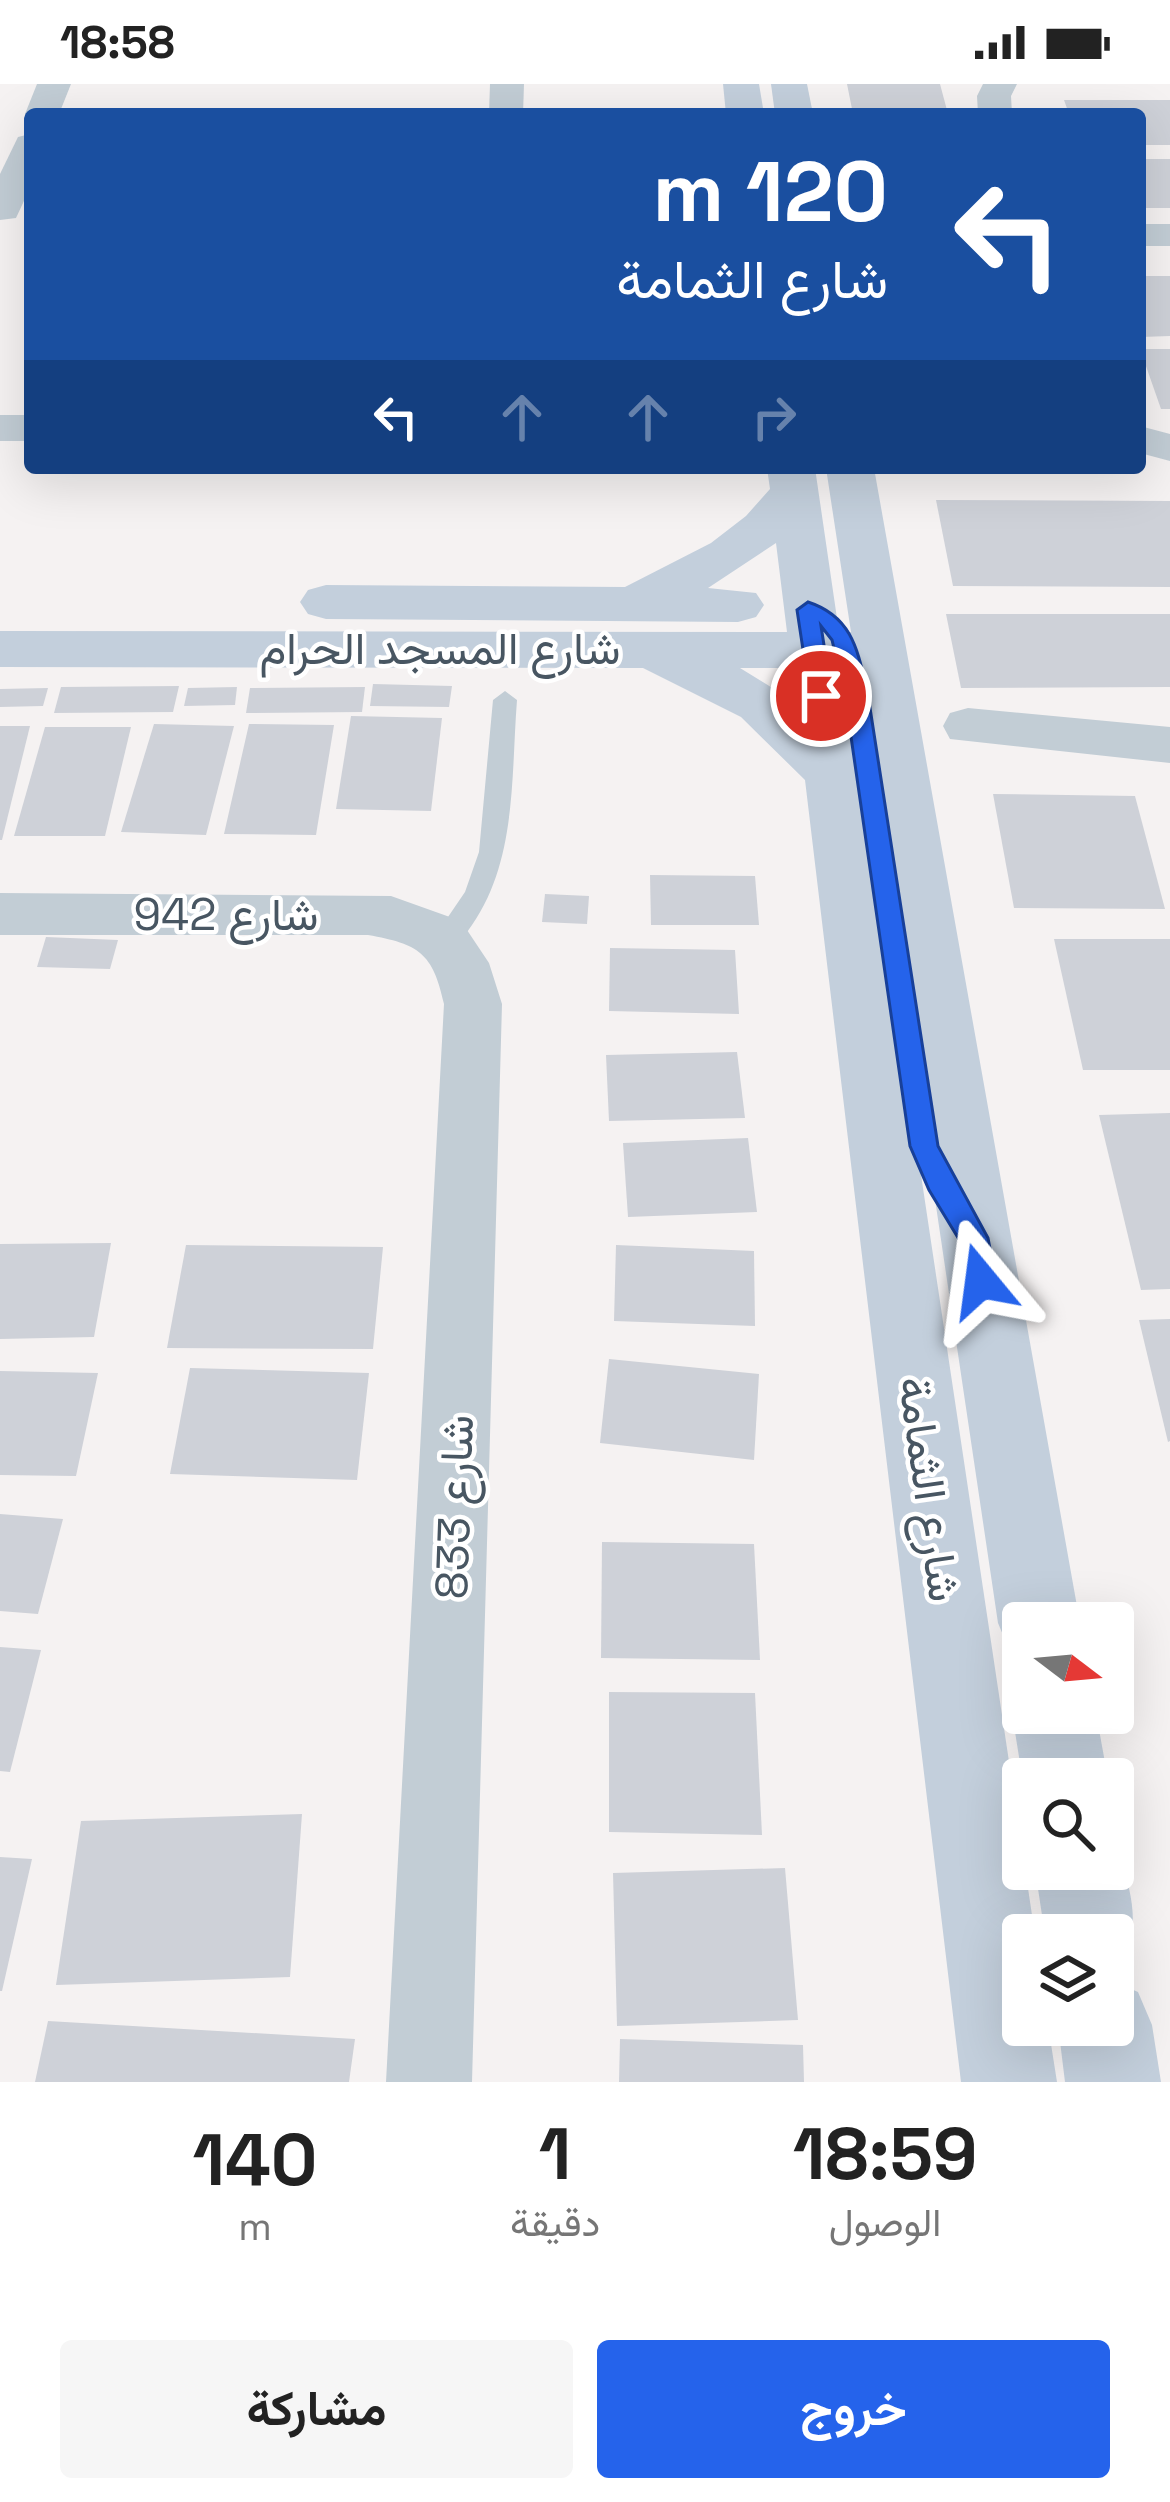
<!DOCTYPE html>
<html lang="ar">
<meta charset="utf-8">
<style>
body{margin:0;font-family:"Space Grotesk",Vazirmatn,sans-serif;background:#f6f6f6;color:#222;direction:rtl;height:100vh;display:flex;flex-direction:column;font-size:45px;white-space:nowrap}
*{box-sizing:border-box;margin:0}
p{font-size:39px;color:#767676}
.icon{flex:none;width:66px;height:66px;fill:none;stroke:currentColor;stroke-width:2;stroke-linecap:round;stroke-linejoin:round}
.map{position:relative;height:1998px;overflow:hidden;direction:ltr}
.drawer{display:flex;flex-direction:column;background:#fff;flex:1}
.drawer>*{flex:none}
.top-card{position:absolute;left:24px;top:24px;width:1122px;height:366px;border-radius:12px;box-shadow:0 12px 48px #0002;direction:rtl;background:#1a4fa0;color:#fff;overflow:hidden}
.needle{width:78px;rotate:106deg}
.controls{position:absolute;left:1002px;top:1518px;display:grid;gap:24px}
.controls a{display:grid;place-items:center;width:132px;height:132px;border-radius:12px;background:#fff;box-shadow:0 12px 48px #0002;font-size:60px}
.pin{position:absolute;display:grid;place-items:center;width:102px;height:102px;color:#fff;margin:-51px;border:6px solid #fff;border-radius:50%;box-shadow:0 3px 12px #0007}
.me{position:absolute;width:132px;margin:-66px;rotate:344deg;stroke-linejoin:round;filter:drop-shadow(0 0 9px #0008)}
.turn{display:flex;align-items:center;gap:42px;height:252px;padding:0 60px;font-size:54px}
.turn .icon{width:156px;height:156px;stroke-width:2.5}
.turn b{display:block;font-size:84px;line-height:102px}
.lanes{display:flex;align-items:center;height:114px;padding:0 60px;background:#0003;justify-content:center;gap:60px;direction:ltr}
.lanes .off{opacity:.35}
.eta{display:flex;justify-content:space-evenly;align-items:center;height:204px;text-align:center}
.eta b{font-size:72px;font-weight:700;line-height:84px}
.button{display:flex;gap:24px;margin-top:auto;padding:24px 60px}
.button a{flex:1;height:138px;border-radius:12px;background:#2563eb;color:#fff;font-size:48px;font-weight:700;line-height:138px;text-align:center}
.button a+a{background:#f6f6f6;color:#222}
.status{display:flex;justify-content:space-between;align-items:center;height:84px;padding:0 60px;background:#fff;direction:ltr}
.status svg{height:33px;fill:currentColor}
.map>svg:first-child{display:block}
.building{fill:#ced1d8}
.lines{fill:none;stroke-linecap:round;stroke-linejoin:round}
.lane{fill:#c2cdd5;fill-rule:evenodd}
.street{fill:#c2cdd5;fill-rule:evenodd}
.secondary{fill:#c3cfdc;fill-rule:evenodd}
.route{fill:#2563eb;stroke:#184099;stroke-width:3}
.labels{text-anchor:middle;stroke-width:9;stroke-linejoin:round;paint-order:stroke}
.street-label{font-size:45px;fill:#485662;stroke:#fff}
</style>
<div class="status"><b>18:58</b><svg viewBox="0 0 49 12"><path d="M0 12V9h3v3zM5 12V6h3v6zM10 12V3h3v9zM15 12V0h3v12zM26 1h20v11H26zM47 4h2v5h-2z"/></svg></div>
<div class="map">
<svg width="1170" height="1998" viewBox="0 0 1170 1998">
<rect width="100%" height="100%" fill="#f5f2f2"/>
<!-- building -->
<g class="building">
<path d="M847,0h93l8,30h-95z"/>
<path d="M1064,16h106v45h-30v-31h-71z"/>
<rect x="1140" y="75" width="30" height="49"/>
<path d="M1140,192h30v60l-29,1z"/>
<path d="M1140,265h30v60h-9z"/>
<path d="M936,416l234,1v86l-217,-1z"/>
<path d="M946,530h224v73l-209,1z"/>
<path d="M373,600l79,2 -3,21 -79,-1z"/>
<path d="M179,602l-6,26 -119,1 7,-26z"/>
<path d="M237,603l-2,18 -51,1 4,-18z"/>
<path d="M365,603l-3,25 -116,1 4,-25z"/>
<path d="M48,604l-5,18 -43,1v-18z"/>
<path d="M351,632l91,2 -11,93 -95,-2z"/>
<path d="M154,640l80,2 -28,109 -85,-3z"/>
<path d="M249,640l85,1 -18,110 -92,-1z"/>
<path d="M0,642h30l-28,114h-2z"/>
<path d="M45,643h86l-26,109h-91z"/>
<path d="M993,710l142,2 30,113 -151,-1z"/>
<path d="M650,791l105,1 4,49h-108z"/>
<path d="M545,810l44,2 -2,28 -45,-2z"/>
<path d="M46,853l72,3 -8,29 -73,-2z"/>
<path d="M1054,855h116v131h-87z"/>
<path d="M610,864l125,2 4,64 -130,-3z"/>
<path d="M737,968l8,66 -136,3 -3,-66z"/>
<path d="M1170,1029v176l-29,1 -42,-175z"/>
<path d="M748,1054l9,74 -129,5 -5,-74z"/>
<path d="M111,1159l-17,94 -94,2v-95z"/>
<path d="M186,1161l197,2 -10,102 -206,-1z"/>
<path d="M616,1161l138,6 1,75 -141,-5z"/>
<path d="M1170,1235v122l-2,1 -29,-122z"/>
<path d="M609,1275l150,15 -5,86 -154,-17z"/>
<path d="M190,1284l179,5 -12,107 -187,-6z"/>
<path d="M0,1287l98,2 -22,103 -76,-1z"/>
<path d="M0,1430l63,5 -25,95 -38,-3z"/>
<path d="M602,1458l152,2 6,116 -159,-2z"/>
<path d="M0,1563l41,3 -31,122 -10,-1z"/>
<path d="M609,1608l146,1 7,142 -153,-3z"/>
<path d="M302,1730l-12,163 -234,8 25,-164z"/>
<path d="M0,1773l32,2 -30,132h-2z"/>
<path d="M785,1784l13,152 -181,6 -4,-153z"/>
<path d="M48,1937l307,18 -6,43h-314z"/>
<path d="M620,1955l183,6 1,37h-185z"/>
</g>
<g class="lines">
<!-- lane -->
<path class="lane" d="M505,607l12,9c-6,76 0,160 -45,225 -8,11 -12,21 -25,25l-14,-11 32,-47 14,-40 14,-152z"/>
<!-- street -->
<g class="street">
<path d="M37,0h34l-12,30h-29v7l-5,-7z"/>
<path d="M490,0h34l-1,30h-34z"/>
<path d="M983,0h34l-6,12 1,18h-34l-1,-18z"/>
<path d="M30,50v54l-14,30 -16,2v-46l18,-37z"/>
<rect x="1140" y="140" width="30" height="22"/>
<rect x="0" y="331" width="30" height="26"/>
<path d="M1140,342l30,8v27l-30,-8z"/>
<path d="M968,624l202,19v36l-220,-24 -7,-13 7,-13z"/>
<path d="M0,809l391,3 70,25 28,42 13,41 -30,1078h-86l58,-1078c-11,-51 -25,-60 -76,-69h-368z"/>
</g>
<!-- secondary -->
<g class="secondary">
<path d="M723,0h36l5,30h-38z"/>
<path d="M771,0h36l6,30h-38z"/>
<path d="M767,384h48l24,164h12l-25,-164h48l206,1155h-57v34l-13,-5 -12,-29 -142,-955h-11l190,1267h-12v90h25l9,57h-96l-156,-1302 -64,-63 -98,-49 -643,-1v-36l787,1 -11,-89 -68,45 48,5 8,12 -8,12 -18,5 -412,-3 -18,-5 -8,-12 8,-12 18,-5 299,2 86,-44 35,-27 24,-27zM740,584h51l4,34z"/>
<path d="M1023,1602v27h73l12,66 -85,3 -11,-69z"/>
<path d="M1113,1757c18,44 29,82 10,126l-10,4v-36h-68l-10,-66h78z"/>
<path d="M1113,1897l25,11 14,33 9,57h-96l-7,-57h55z"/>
</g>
</g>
<!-- route -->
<path class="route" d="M808,518c46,15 50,51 60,93l70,451 50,92 8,43 -4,10 -11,4 -11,-4 -10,-50 -31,-51 -19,-44 -65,-451 -13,-55 -11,-14 11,70 -11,8 -11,-8 -13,-86z"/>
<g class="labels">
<!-- street labels -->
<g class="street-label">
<text x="440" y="580">شارع المسجد الحرام</text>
<text x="226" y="846">شارع 942</text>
<text transform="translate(930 1405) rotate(82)" y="16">شارع الثمامة</text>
<text transform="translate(454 1423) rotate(-88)" y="16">شارع 833</text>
</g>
</g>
</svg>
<div class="controls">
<a><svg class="needle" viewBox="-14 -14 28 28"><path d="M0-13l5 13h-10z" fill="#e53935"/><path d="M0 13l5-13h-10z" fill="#767676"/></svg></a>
<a><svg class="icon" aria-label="search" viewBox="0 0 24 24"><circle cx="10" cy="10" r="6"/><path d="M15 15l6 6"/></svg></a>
<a><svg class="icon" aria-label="layers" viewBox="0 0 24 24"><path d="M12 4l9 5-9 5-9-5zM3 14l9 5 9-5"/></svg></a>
</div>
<div class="pin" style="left:821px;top:612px;background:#d93025"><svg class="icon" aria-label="arrive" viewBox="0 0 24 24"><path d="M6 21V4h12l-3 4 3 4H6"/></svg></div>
<svg class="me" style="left:981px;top:1197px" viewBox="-20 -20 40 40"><path d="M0-17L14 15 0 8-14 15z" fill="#2563eb" stroke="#fff" stroke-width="4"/></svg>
<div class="top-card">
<div class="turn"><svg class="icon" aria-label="left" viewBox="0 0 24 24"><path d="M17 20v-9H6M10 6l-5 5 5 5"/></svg><div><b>120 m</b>شارع الثمامة</div></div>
<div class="lanes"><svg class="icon" aria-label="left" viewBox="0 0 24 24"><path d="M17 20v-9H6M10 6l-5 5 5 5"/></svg><svg class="icon off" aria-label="ahead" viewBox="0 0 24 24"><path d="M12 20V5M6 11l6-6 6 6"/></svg><svg class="icon off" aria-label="ahead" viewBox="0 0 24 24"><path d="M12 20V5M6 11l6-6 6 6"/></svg><svg class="icon off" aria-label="right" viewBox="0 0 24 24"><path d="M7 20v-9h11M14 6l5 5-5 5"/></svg></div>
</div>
</div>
<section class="drawer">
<div class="eta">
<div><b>18:59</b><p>الوصول</p></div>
<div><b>1</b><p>دقيقة</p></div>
<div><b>140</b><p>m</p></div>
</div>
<div class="button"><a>خروج</a><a>مشاركة</a></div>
</section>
